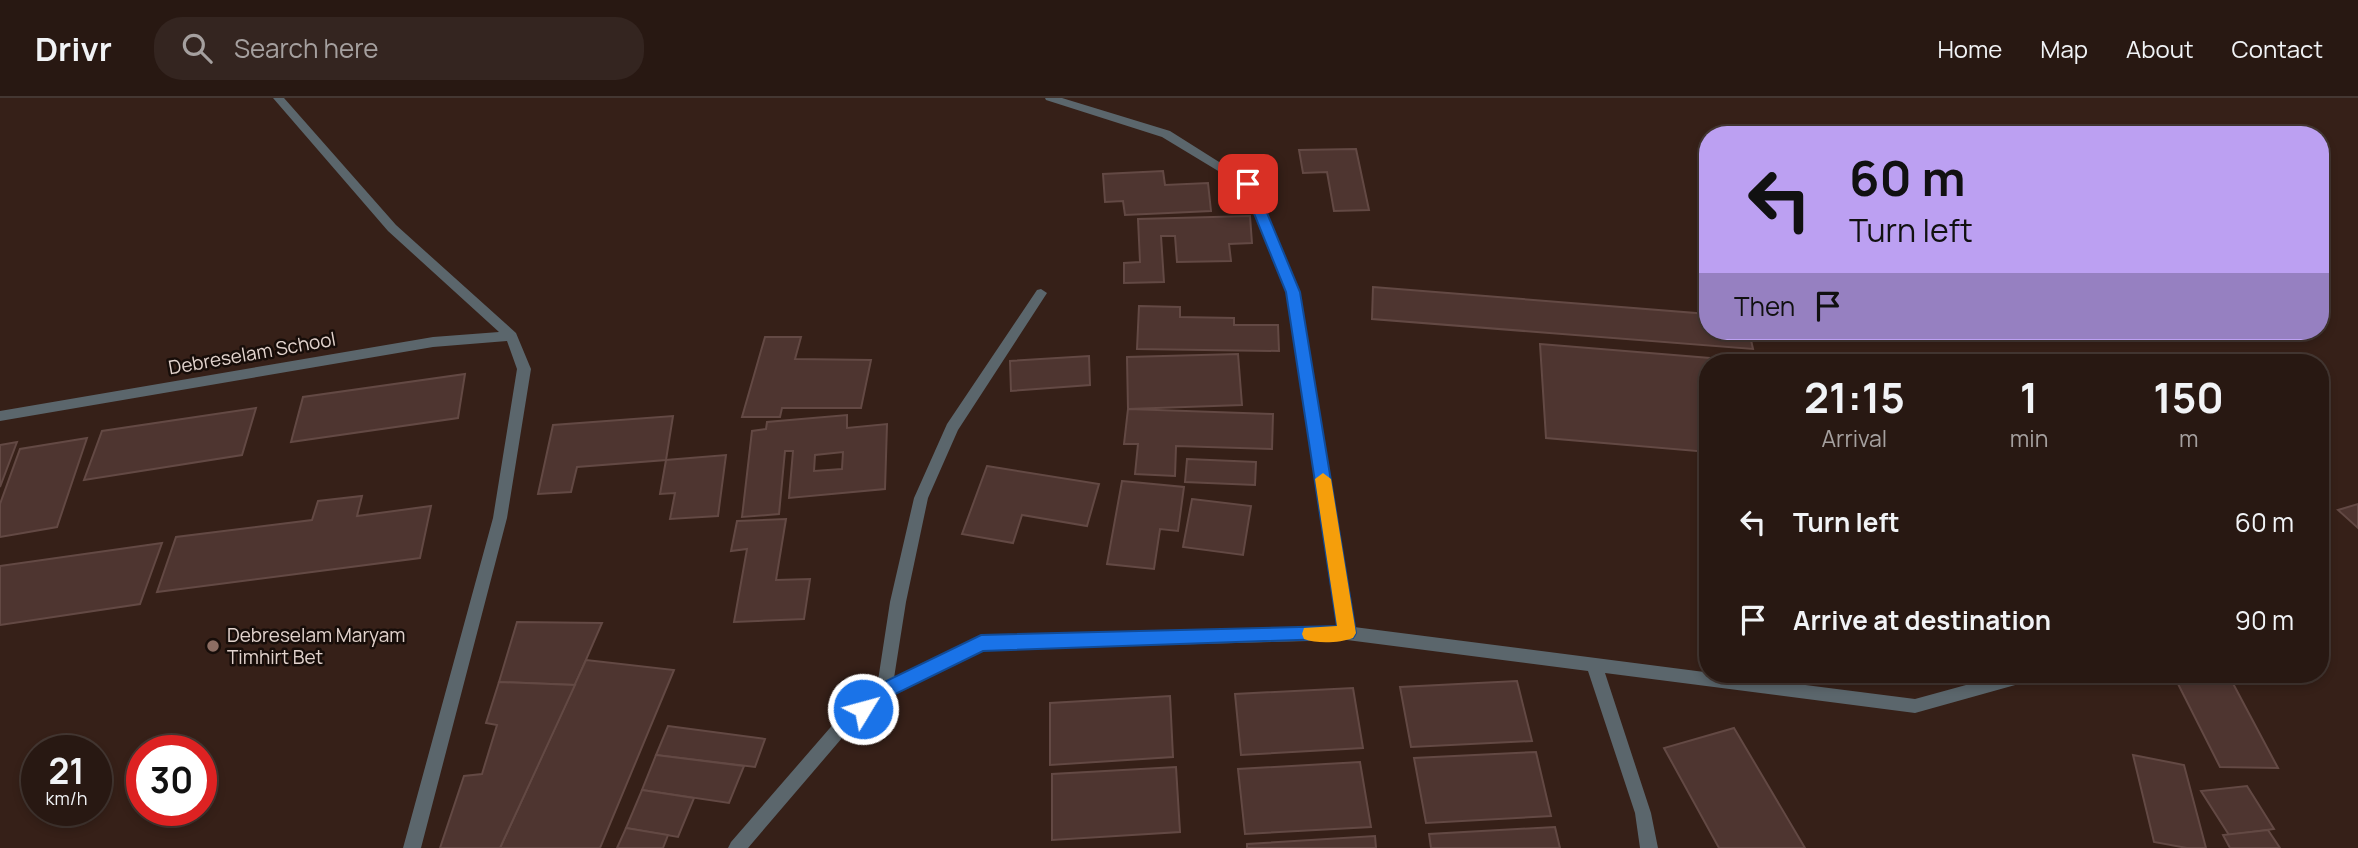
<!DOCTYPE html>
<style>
body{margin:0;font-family:Manrope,sans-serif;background:#342520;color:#f1f3f6;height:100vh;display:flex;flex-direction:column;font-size:26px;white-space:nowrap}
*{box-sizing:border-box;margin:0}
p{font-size:23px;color:#a5a09f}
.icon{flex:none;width:38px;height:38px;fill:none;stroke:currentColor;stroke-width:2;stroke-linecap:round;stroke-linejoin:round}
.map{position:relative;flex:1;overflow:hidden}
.side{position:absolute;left:1699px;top:256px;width:630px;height:329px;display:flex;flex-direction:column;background:#281812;border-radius:28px;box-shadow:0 4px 10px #0003,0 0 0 2px #443732}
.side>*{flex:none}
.guide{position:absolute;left:1699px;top:28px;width:630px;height:214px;border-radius:28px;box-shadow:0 4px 10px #0003,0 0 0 2px #443732;background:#bca0f2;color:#111;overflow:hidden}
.speed{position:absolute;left:21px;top:637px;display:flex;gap:14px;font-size:35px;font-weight:700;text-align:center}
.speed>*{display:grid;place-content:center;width:91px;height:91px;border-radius:50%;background:#281812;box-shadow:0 4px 10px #0003,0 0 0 2px #443732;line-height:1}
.speed small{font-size:18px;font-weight:400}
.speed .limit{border:10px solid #d22;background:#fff;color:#111}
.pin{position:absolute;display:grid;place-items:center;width:60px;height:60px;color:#fff;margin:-30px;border-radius:14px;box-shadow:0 4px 10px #0006}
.me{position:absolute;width:77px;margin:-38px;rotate:53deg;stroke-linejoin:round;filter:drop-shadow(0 0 5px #0008)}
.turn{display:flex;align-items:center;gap:24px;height:147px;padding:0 35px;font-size:32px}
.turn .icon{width:91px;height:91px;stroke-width:2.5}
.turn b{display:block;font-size:49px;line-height:60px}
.then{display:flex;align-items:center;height:66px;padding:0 35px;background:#0003;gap:14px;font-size:26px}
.eta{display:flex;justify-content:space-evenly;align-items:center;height:119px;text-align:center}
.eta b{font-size:42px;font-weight:700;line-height:49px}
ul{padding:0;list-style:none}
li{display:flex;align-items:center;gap:21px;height:98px;padding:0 35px}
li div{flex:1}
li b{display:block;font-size:26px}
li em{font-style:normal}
header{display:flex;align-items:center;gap:42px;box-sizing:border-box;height:98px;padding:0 35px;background:#281812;border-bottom:2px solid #443732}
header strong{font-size:33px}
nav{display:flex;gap:38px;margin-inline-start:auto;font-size:24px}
.search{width:490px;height:63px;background:#342520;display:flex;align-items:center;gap:18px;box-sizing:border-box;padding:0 24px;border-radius:28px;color:#a5a09f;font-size:26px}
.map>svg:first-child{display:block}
.building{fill:#4e3530;stroke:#634944;stroke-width:2;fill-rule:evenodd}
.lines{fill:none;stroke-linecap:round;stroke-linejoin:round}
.street{fill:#5b666c;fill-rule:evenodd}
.route{fill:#1a73e8;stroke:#114b97;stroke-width:2}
.slow{fill:#f59e0b}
.education-dot{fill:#8d6e63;stroke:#170d09;stroke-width:2.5}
.labels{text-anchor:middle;stroke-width:5;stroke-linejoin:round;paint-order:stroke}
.street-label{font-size:19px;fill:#e2d3cd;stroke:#170d09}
.poi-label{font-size:19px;fill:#e2d3cd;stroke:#170d09;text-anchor:start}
</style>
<header>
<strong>Drivr</strong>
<div class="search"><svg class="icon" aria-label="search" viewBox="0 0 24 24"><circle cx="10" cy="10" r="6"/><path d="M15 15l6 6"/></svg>Search here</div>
<nav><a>Home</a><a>Map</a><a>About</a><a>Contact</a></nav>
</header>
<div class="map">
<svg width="2358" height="750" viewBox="0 0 2358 750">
<rect width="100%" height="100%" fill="#362018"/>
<!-- building -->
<g class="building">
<path d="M1356,51l13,61 -35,1 -7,-39 -24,1 -4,-23z"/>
<path d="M1163,73l2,14 43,-2 3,28 -86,4 -2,-14 -18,1 -2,-28z"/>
<path d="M1250,118l2,27 -23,1 2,17 -54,1 -2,-26h-14l3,46 -40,1v-20l16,-1 -2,-43z"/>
<path d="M1373,189l335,27v17h41l4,18 -381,-30z"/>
<path d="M1139,208l41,1v10l54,1v7h44l1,26 -142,-2z"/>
<path d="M765,239h36l-6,22 76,1 -10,48h-79l-2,9h-38z"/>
<path d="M1540,246l219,18h-51v90l-162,-14z"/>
<path d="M1238,256l4,51 -114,4 -1,-52z"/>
<path d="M1089,258l1,29 -79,6 -1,-30z"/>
<path d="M465,276l-7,44 -167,24 12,-45z"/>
<path d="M256,310l-14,47 -158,25 18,-49z"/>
<path d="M1128,311l145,5 -1,35 -96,-3 -1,30 -40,-2 3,-30h-14z"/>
<path d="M847,317v13l40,-4 -2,65 -96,9 4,-47h-8l-6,63 -37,3 10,-86 14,-2 1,-7zM843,354l-1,17 -28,2 1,-16z"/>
<path d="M673,318l-7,44 -89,7 -6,25 -33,2 15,-69z"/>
<path d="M87,340l-30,89 -57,10v-33l20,-55z"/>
<path d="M17,344l-17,45v-42z"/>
<path d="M726,357l-8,61 -48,3 5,-26 -15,1 6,-34z"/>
<path d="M1187,361l69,3 -1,23 -70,-3z"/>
<path d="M987,368l112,18 -12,42 -65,-11 -9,28 -51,-9z"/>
<path d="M1122,383l62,6 -6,44 -18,-2 -6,40 -47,-5z"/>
<path d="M362,398l-5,20 74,-10 -11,52 -263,34 19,-55 136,-17 6,-19z"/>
<path d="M1192,401l59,7 -8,49 -60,-8z"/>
<path d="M2358,406v24l-20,-18z"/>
<path d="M786,421l-10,61 34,-1 -6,40 -70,3 13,-73 -16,2 6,-30z"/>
<path d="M162,445l-22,61 -140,21v-59z"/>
<path d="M517,524l85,1 -27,62 -76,-3z"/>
<path d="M586,562l88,10 -74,178h-100z"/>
<path d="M2173,576h55l50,94 -58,-1z"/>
<path d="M1517,583l15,60 -121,6 -11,-60z"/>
<path d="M499,584l76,3 -75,163h-60l24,-72 18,-2 15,-49 -11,-2z"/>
<path d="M1353,590l10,60 -122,7 -6,-61z"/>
<path d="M1170,598l3,61 -123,8v-62z"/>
<path d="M668,628l97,13 -10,28 -99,-12z"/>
<path d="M1734,630l71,120h-86l-55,-100z"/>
<path d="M1536,654l15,64 -125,7 -12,-65z"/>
<path d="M656,657l88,11 -15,37 -87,-13z"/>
<path d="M2133,657l51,10 22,83h-19l-33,-6z"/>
<path d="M1360,664l11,65 -126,7 -7,-65z"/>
<path d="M1176,669l4,65 -128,8v-66z"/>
<path d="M2247,688l27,43 -45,6 -28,-44z"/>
<path d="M642,692l52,8 -16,39 -52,-9z"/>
<path d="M1555,729l5,21h-129l-2,-14z"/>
<path d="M626,730l42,7 -5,13h-46z"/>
<path d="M2268,732l12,18h-50l-7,-13z"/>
<path d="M1375,738l1,12h-129v-4z"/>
</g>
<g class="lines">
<!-- street -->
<g class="street">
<path d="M273,0h11l112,127 120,108 15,36 -24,149 -86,330h-18l90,-330 24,-149 -10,-28 -74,6 -433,74v-10l433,-74 66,-5 -111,-101z"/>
<path d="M1045,0h17l108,33 84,53 45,108 55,335 561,72 91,-25h33l-2,5 -122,34 -310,-40 46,140 7,35h-18l-5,-35 -47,-142 -241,-31 -364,10 -93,46 -42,35 -100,117h-20l3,-6 105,-121 41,-34 13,-85 24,-104 33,-74 90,-134 4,-1 6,4 -89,137 -30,68 -22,104 -12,76 87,-42 357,-9 -51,-335 -44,-106 -81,-49 -116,-37z"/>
</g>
</g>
<!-- route -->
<path class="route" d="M1248,82l7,4 45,108 56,341 -3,5 -370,13 -92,45 -28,21 -6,-3 -3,-5 3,-6 21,-18 103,-50 356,-9 -51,-334 -44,-108z"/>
<!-- slow -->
<path class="slow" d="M1323,375l8,6 25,154 -3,5c-13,5 -36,6 -49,1l-2,-5 2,-6 33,-2 -22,-147z"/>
<!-- markers -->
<circle class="education-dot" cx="213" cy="548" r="7"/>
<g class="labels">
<!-- street labels -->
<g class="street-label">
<text transform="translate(252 255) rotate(-10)" y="7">Debreselam School</text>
</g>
<!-- poi labels -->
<g class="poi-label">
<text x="227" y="544">Debreselam Maryam<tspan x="227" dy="22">Timhirt Bet</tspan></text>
</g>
</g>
</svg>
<div class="speed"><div>21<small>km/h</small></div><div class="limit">30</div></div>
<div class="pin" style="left:1248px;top:86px;background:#d93025"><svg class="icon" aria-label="arrive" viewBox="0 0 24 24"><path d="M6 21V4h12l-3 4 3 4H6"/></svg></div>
<svg class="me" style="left:863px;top:611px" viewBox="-20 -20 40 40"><circle r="17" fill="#1a73e8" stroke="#fff" stroke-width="3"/><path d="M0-11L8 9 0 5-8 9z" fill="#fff"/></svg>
<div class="guide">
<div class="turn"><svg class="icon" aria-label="left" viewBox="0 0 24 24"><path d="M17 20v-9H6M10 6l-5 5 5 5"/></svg><div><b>60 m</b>Turn left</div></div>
<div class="then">Then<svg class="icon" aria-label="arrive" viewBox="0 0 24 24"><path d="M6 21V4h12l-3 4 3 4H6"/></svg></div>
</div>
<section class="side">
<div class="eta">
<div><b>21:15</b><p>Arrival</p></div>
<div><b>1</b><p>min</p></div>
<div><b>150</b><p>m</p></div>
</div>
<ul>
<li><svg class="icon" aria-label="left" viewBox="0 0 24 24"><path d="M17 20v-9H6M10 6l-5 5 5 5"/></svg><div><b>Turn left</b></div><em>60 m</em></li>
<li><svg class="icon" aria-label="arrive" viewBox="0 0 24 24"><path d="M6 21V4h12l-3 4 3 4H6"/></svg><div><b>Arrive at destination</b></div><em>90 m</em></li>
</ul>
</section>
</div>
